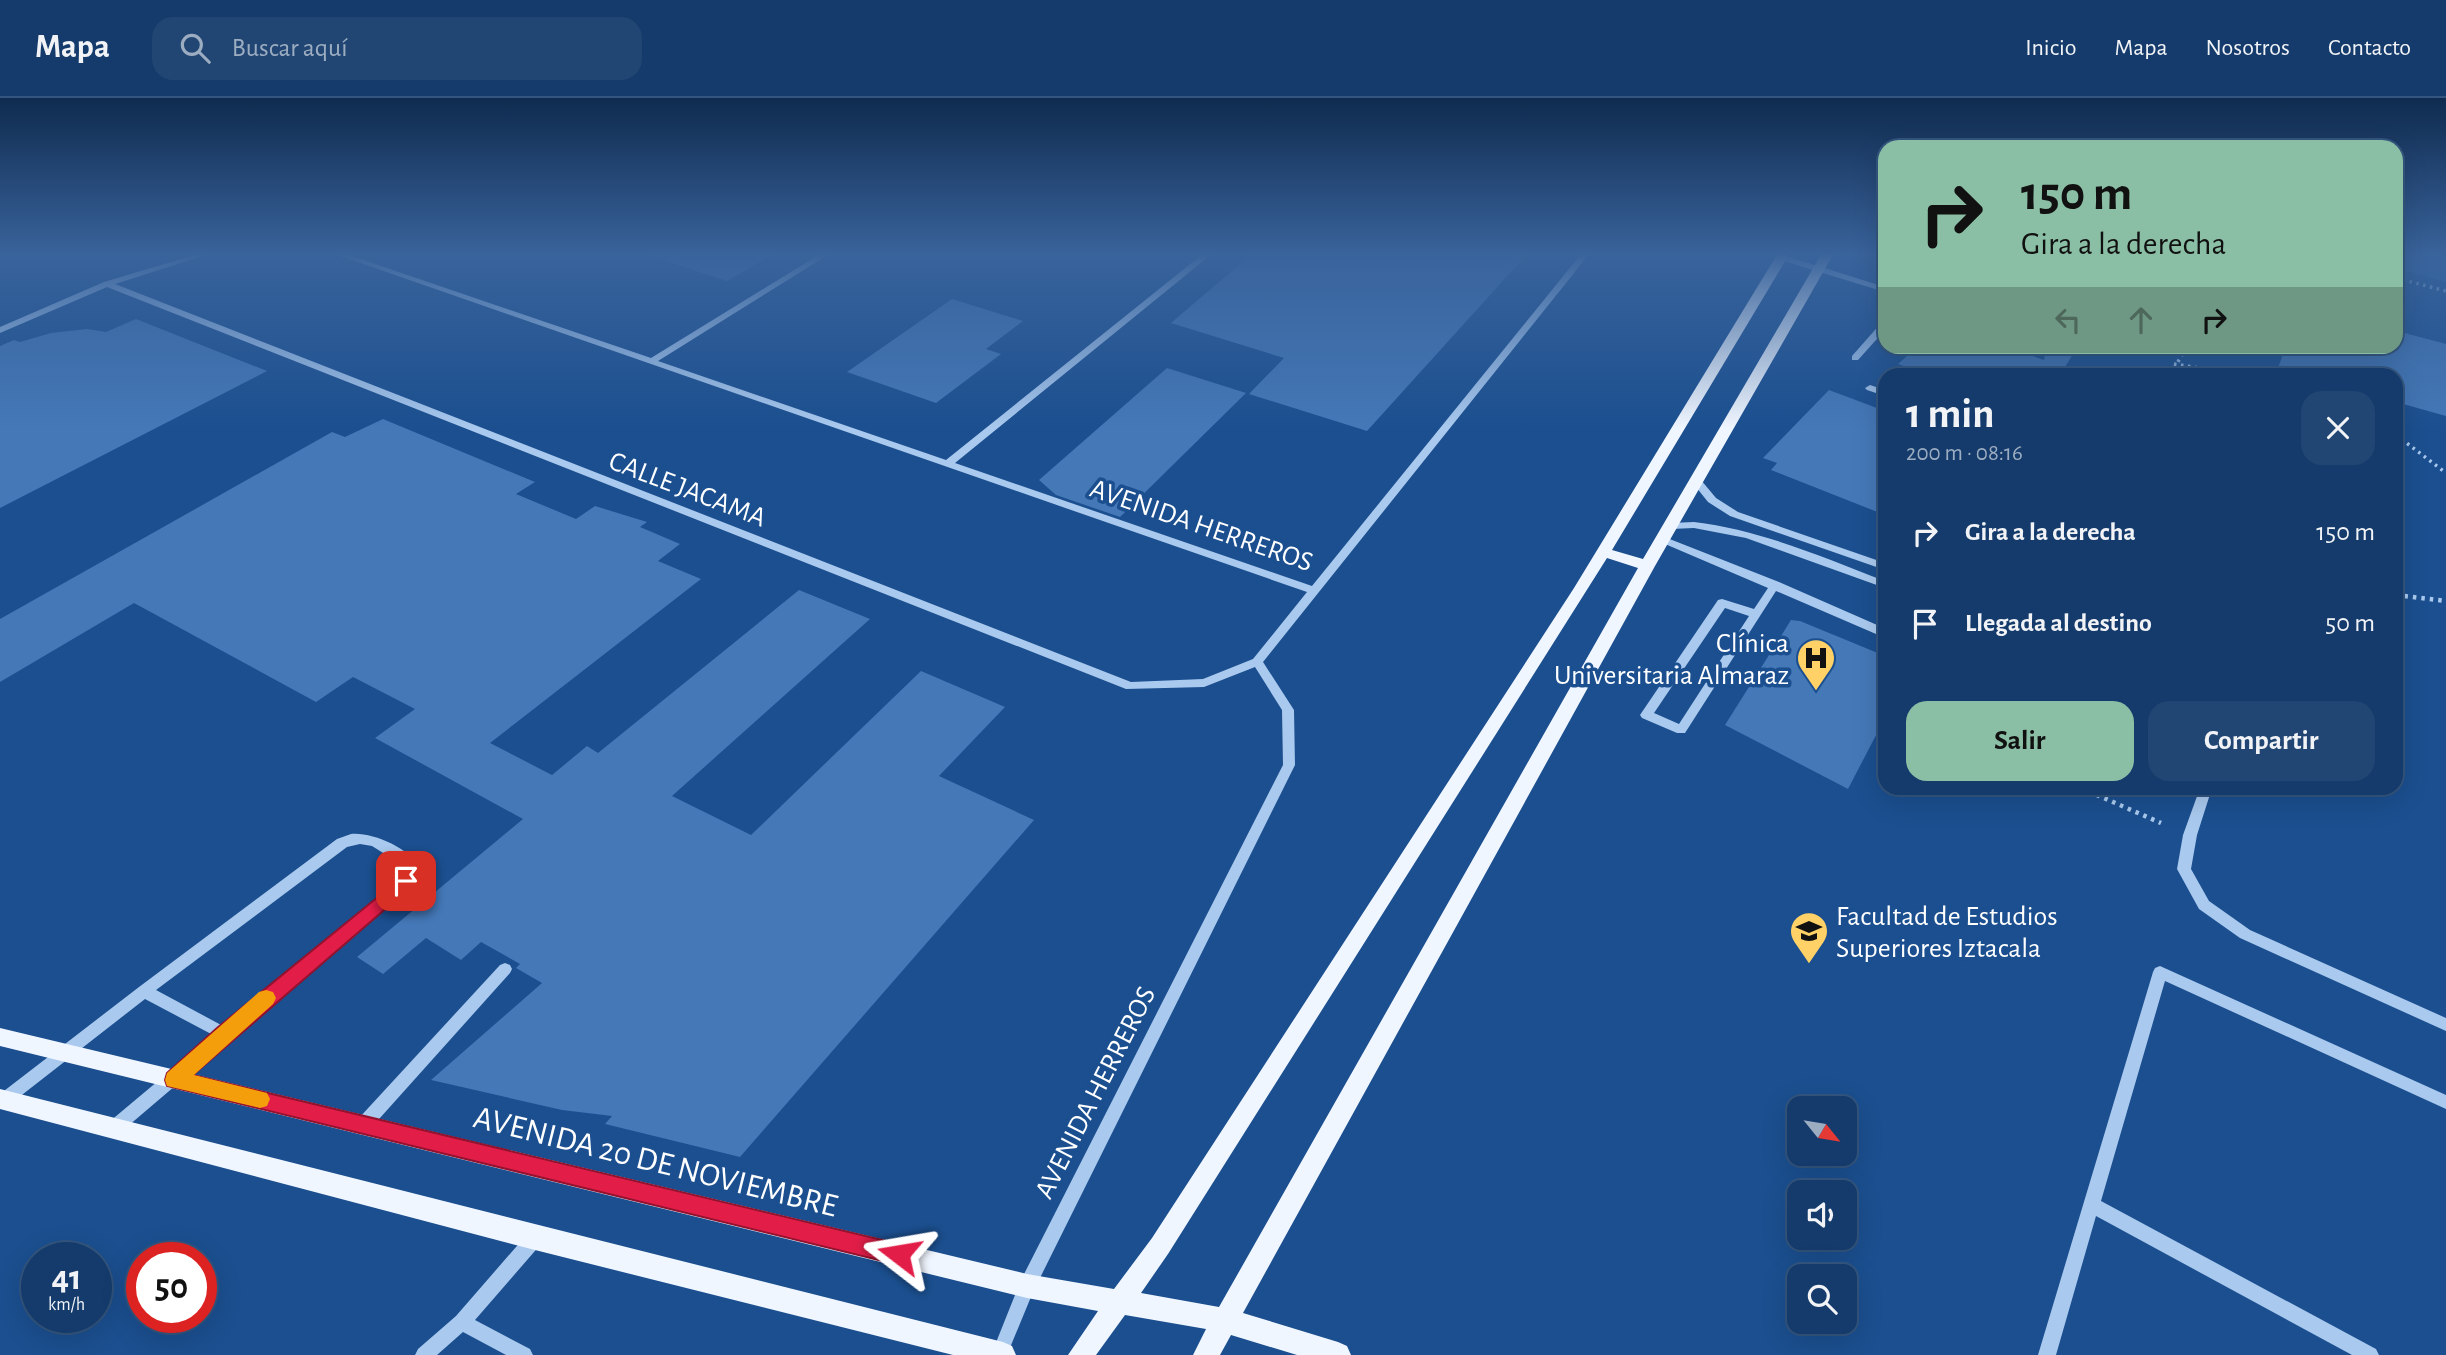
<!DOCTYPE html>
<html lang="es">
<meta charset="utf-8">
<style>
body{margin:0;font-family:"Alegreya Sans",sans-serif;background:#214673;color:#f1f3f6;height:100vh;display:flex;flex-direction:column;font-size:26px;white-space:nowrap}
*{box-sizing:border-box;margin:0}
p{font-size:23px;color:#9dadc1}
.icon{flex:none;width:38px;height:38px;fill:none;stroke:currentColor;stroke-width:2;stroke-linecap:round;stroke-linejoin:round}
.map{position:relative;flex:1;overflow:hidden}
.sheet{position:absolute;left:1878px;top:270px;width:525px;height:427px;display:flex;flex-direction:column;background:#143b6b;border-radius:21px;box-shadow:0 7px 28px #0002,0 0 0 2px #33557e}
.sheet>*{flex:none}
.hud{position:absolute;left:1878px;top:42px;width:525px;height:214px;border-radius:21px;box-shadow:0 7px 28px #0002,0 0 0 2px #33557e;background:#8abfa5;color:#111;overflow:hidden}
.needle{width:46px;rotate:120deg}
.tools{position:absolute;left:1787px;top:998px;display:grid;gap:14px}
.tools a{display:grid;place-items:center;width:70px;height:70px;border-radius:14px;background:#143b6b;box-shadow:0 7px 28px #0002,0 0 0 2px #33557e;font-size:35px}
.speed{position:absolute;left:21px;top:1144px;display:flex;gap:14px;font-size:35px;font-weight:700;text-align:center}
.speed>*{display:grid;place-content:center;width:91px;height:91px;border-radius:50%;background:#143b6b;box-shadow:0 7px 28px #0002,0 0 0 2px #33557e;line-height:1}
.speed small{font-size:18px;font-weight:400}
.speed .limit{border:10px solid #d22;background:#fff;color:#111}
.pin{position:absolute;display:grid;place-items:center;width:60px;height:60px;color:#fff;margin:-30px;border-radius:14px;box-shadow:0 4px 10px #0006}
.me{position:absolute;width:77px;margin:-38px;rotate:284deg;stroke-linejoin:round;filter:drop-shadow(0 0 5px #0008)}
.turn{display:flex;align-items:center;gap:24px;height:147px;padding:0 28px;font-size:32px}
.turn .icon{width:91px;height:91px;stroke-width:2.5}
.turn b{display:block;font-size:49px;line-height:60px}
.lanes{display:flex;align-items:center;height:66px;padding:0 28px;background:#0003;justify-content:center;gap:35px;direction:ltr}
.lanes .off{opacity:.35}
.round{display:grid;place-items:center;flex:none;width:74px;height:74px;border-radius:21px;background:#214673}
.head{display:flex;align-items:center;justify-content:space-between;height:119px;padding:0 28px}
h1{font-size:42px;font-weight:700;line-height:52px}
.cta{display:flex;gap:14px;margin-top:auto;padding:14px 28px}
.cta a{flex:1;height:80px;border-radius:21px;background:#8abfa5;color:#111;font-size:28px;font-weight:700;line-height:80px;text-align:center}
.cta a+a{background:#214673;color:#f1f3f6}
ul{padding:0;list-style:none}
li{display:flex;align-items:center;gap:21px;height:91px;padding:0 28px}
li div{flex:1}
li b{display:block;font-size:26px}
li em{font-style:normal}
header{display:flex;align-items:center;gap:42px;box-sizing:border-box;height:98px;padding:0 35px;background:#143b6b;border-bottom:2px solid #33557e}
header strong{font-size:33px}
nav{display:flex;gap:38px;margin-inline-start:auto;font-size:24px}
.search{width:490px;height:63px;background:#214673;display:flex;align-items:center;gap:18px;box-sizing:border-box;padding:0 24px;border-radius:21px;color:#9dadc1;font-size:26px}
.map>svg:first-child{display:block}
.green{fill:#2e69ad}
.building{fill:#4478b7}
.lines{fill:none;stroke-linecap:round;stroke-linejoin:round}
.path-far1{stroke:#a9c9ee;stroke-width:3.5;stroke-dasharray:2.5 4.5;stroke-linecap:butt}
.path{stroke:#a9c9ee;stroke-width:4.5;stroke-dasharray:3.5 5;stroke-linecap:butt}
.minor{fill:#a9c9ee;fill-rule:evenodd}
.major{fill:#f0f6ff;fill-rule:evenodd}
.route{fill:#e11d48;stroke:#92132f;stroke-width:2}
.slow{fill:#f59e0b}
.labels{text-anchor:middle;stroke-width:7;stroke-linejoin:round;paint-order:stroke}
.street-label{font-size:28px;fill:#fff;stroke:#1b4f8f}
.poi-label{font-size:28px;fill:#fff;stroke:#1b4f8f;text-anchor:end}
.near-street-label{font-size:33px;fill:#fff;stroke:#1b4f8f}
</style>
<header>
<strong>Mapa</strong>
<div class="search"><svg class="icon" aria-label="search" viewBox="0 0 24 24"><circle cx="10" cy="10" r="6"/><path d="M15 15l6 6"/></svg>Buscar aquí</div>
<nav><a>Inicio</a><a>Mapa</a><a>Nosotros</a><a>Contacto</a></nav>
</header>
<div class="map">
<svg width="2446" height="1257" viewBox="0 0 2446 1257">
<rect width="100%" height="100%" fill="#1b4f8f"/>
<!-- green -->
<path class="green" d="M2396,155h50v29l-50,-14z"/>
<!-- building -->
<g class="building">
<path d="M654,155h121l-48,28 -73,-24z"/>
<path d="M1253,155h275l-161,178 -118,-37 35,-36 -113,-35z"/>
<path d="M952,201l71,22 -37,28 15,5 -65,49 -89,-31z"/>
<path d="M136,221l131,52 -267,137v-162l14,-6 6,2 31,-9 36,-4 19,3z"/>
<path d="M2401,234l45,12v72l-50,-14v-28h-95l-23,-6 8,-22h111z"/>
<path d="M1904,248h100l40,14 2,-14h32l-13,21 11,3 -1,4h-148l-29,-10 9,-8z"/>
<path d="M1167,270l79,25 -126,124 -64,-22 -17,-15z"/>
<path d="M1829,292l56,21v104l-114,-45 6,-7 -14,-5z"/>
<path d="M383,321l152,63 -19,12 60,25 19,-13 52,16 -7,5 40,17 -22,17 43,18 -211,164 62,32 35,-29 11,7 201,-163 71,29 -198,177 79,39 170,-164 84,36 -66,69 95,44 -294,337 -135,-33 7,-8 -50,-6 -131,-30 111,-97 -26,-15 4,-4 -39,-22 -20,18 -35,-22 -43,36 -26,-17 166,-138 -148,-81 40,-29 -62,-32 -37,25 -182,-99 -134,79v-63l332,-187 13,5z"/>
<path d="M1791,522l9,1 85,35v62l-37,71 -123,-64z"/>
</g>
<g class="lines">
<!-- path-far1 -->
<g class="path-far1">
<path d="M2396,180l50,13"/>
<path d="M2174,266l64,10"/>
<path d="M2171,276l16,-28"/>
<path d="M2396,337l50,38"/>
</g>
<!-- path -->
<g class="path">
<path d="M2396,497l50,6"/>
<path d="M2081,690l80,35"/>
</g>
<!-- minor -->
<g class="minor">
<path d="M201,155h11l-97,31 1016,398 72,-3 50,-20 54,-67 -975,-339h11l308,105 171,-105h9l-173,108 288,99 258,-207h9l-258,210 357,123 270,-333h8l-327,409 31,48 1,55 -262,527 -26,63h-16l30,-75 262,-515 -1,-55 -27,-43 -51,20 -78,2 -1019,-402 -107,46v-6l104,-45z"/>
<path d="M1777,157h6l102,32v5l-108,-33z"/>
<path d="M1885,223v9l-27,30h-6v-4l30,-34z"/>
<path d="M1870,287l15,5v6l-18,-6 -2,-2z"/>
<path d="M1697,381l4,1 15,18 22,14 147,51v7l-155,-54 -22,-14 -16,-20z"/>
<path d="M1694,424c67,8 128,35 191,59v7l-139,-50 -52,-10 -23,1 -5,-3 5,-3z"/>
<path d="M1662,438l117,46 105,46 1,5 -5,2 -4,-1 -100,-43 -91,142h-8l-35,-15 -2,-3 2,-3 76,-112 4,-1 32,10 14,-21 -110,-47 -1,-2 1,-2zM1725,510l24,8 -70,108 -25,-11z"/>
<path d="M2200,690h12l-15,47 -6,34 18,32 41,29 196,88v13l-206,-93 -41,-29 -22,-40 6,-34z"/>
<path d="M351,736c22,-2 57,14 69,33l-9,18 -290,247 -6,2 -6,-2 -2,-5 2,-5 104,-87 -68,-36 -136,106 -5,2 -4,-1v-12l139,-107 198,-148zM360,746l12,2 32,20 2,2 -5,9 -178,149 -67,-36 191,-143z"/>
<path d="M505,865l5,2 2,4 -2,4 -139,155 -6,2 -6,-2 -2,-5 2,-5 141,-153z"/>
<path d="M2160,868l286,129v14l-281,-128 -64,220 275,148 3,6h-27l-256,-139 -40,139h-18l115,-383 2,-4z"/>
<path d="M535,1132l6,2 2,6 -2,6 -66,76 55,29 3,6h-27l-43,-23 -26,23h-22l3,-6 38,-33 73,-84z"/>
</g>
<!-- major -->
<g class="major">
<path d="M1778,155h12l-178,297 31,9 179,-306h12l-179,313 -412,747 95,29 9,4 4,9h-54l-66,-20 -11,20h-27l13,-26 -81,-14 -29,40h-28l30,-44 -71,-13 -1027,-252v-18l1027,246 87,15 38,-51 422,-650zM1607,460l31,10 -419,739 -78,-14 27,-39z"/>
<path d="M0,991l1003,253 9,4 4,9h-63l-418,-105 -535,-141z"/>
</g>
</g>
<!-- sky -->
<linearGradient id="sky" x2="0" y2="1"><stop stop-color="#0f2b4f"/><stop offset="0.47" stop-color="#39639b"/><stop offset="1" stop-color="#39639b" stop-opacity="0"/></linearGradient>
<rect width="2446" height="331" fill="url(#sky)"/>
<!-- route -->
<path class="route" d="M406,776l6,2 3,5 -3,5 -219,189 706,169 8,3 3,7 -3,8 -8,3 -732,-179 -2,-6 2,-7 50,-45z"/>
<!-- slow -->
<path class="slow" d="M266,892l7,2 3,6 -3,6 -79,71 73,18 3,6 -3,7 -7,2 -93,-22 -2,-6 2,-7 92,-81z"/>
<!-- icons -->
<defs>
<symbol id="hospital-pin" viewBox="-11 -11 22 30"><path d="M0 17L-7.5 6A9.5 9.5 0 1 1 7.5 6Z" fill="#ffd166" stroke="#1b4f8f"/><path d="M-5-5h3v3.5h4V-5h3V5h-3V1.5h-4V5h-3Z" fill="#111"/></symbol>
<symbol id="university-pin" viewBox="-11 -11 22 30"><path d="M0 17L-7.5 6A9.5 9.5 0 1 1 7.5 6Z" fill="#ffd166" stroke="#1b4f8f"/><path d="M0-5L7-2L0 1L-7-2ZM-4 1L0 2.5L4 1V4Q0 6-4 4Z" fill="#111"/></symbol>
</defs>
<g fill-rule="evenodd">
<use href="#hospital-pin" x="1794" y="538" width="44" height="60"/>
<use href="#university-pin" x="1787" y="811" width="44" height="60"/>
</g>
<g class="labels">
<!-- street labels -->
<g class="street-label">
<text transform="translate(688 390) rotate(21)" y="10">CALLE JACAMA</text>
<text transform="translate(1202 426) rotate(19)" y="10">AVENIDA HERREROS</text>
<text transform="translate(1094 994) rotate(-63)" y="10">AVENIDA HERREROS</text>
</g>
<!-- poi labels -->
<g class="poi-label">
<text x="1789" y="554">Clínica<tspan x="1789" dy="32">Universitaria Almaraz</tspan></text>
<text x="1836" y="827" text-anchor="start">Facultad de Estudios<tspan x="1836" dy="32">Superiores Iztacala</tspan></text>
</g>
<!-- near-street labels -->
<g class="near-street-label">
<text transform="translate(656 1062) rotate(14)" y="12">AVENIDA 20 DE NOVIEMBRE</text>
</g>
</g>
</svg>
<div class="tools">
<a><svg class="needle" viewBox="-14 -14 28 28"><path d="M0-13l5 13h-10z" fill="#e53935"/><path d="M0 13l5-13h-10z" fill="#9dadc1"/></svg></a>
<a><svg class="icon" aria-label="sound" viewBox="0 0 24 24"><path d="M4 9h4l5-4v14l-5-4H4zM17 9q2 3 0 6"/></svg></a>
<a><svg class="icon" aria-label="search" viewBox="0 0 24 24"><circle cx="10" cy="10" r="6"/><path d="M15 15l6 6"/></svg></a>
</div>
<div class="speed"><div>41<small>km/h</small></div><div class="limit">50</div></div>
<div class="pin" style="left:406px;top:783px;background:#d93025"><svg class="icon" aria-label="arrive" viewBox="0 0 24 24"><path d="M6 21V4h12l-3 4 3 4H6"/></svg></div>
<svg class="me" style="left:899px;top:1156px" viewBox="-20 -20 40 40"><path d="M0-17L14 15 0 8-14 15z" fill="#e11d48" stroke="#fff" stroke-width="4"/></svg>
<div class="hud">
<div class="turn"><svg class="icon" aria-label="right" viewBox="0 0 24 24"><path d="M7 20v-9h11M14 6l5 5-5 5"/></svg><div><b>150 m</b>Gira a la derecha</div></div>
<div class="lanes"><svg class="icon off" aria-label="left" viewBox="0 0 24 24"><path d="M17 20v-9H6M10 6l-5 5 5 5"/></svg><svg class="icon off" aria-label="ahead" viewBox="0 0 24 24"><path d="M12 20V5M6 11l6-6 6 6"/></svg><svg class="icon" aria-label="right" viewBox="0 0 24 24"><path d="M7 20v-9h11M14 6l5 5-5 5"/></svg></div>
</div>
<section class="sheet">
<div class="head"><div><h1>1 min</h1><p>200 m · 08:16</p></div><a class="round"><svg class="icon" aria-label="close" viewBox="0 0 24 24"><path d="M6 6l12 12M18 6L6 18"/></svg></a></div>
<ul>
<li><svg class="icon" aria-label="right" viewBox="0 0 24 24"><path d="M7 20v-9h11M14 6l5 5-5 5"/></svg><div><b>Gira a la derecha</b></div><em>150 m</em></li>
<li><svg class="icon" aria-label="arrive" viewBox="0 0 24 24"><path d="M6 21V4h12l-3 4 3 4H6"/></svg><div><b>Llegada al destino</b></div><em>50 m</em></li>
</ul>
<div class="cta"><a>Salir</a><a>Compartir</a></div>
</section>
</div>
